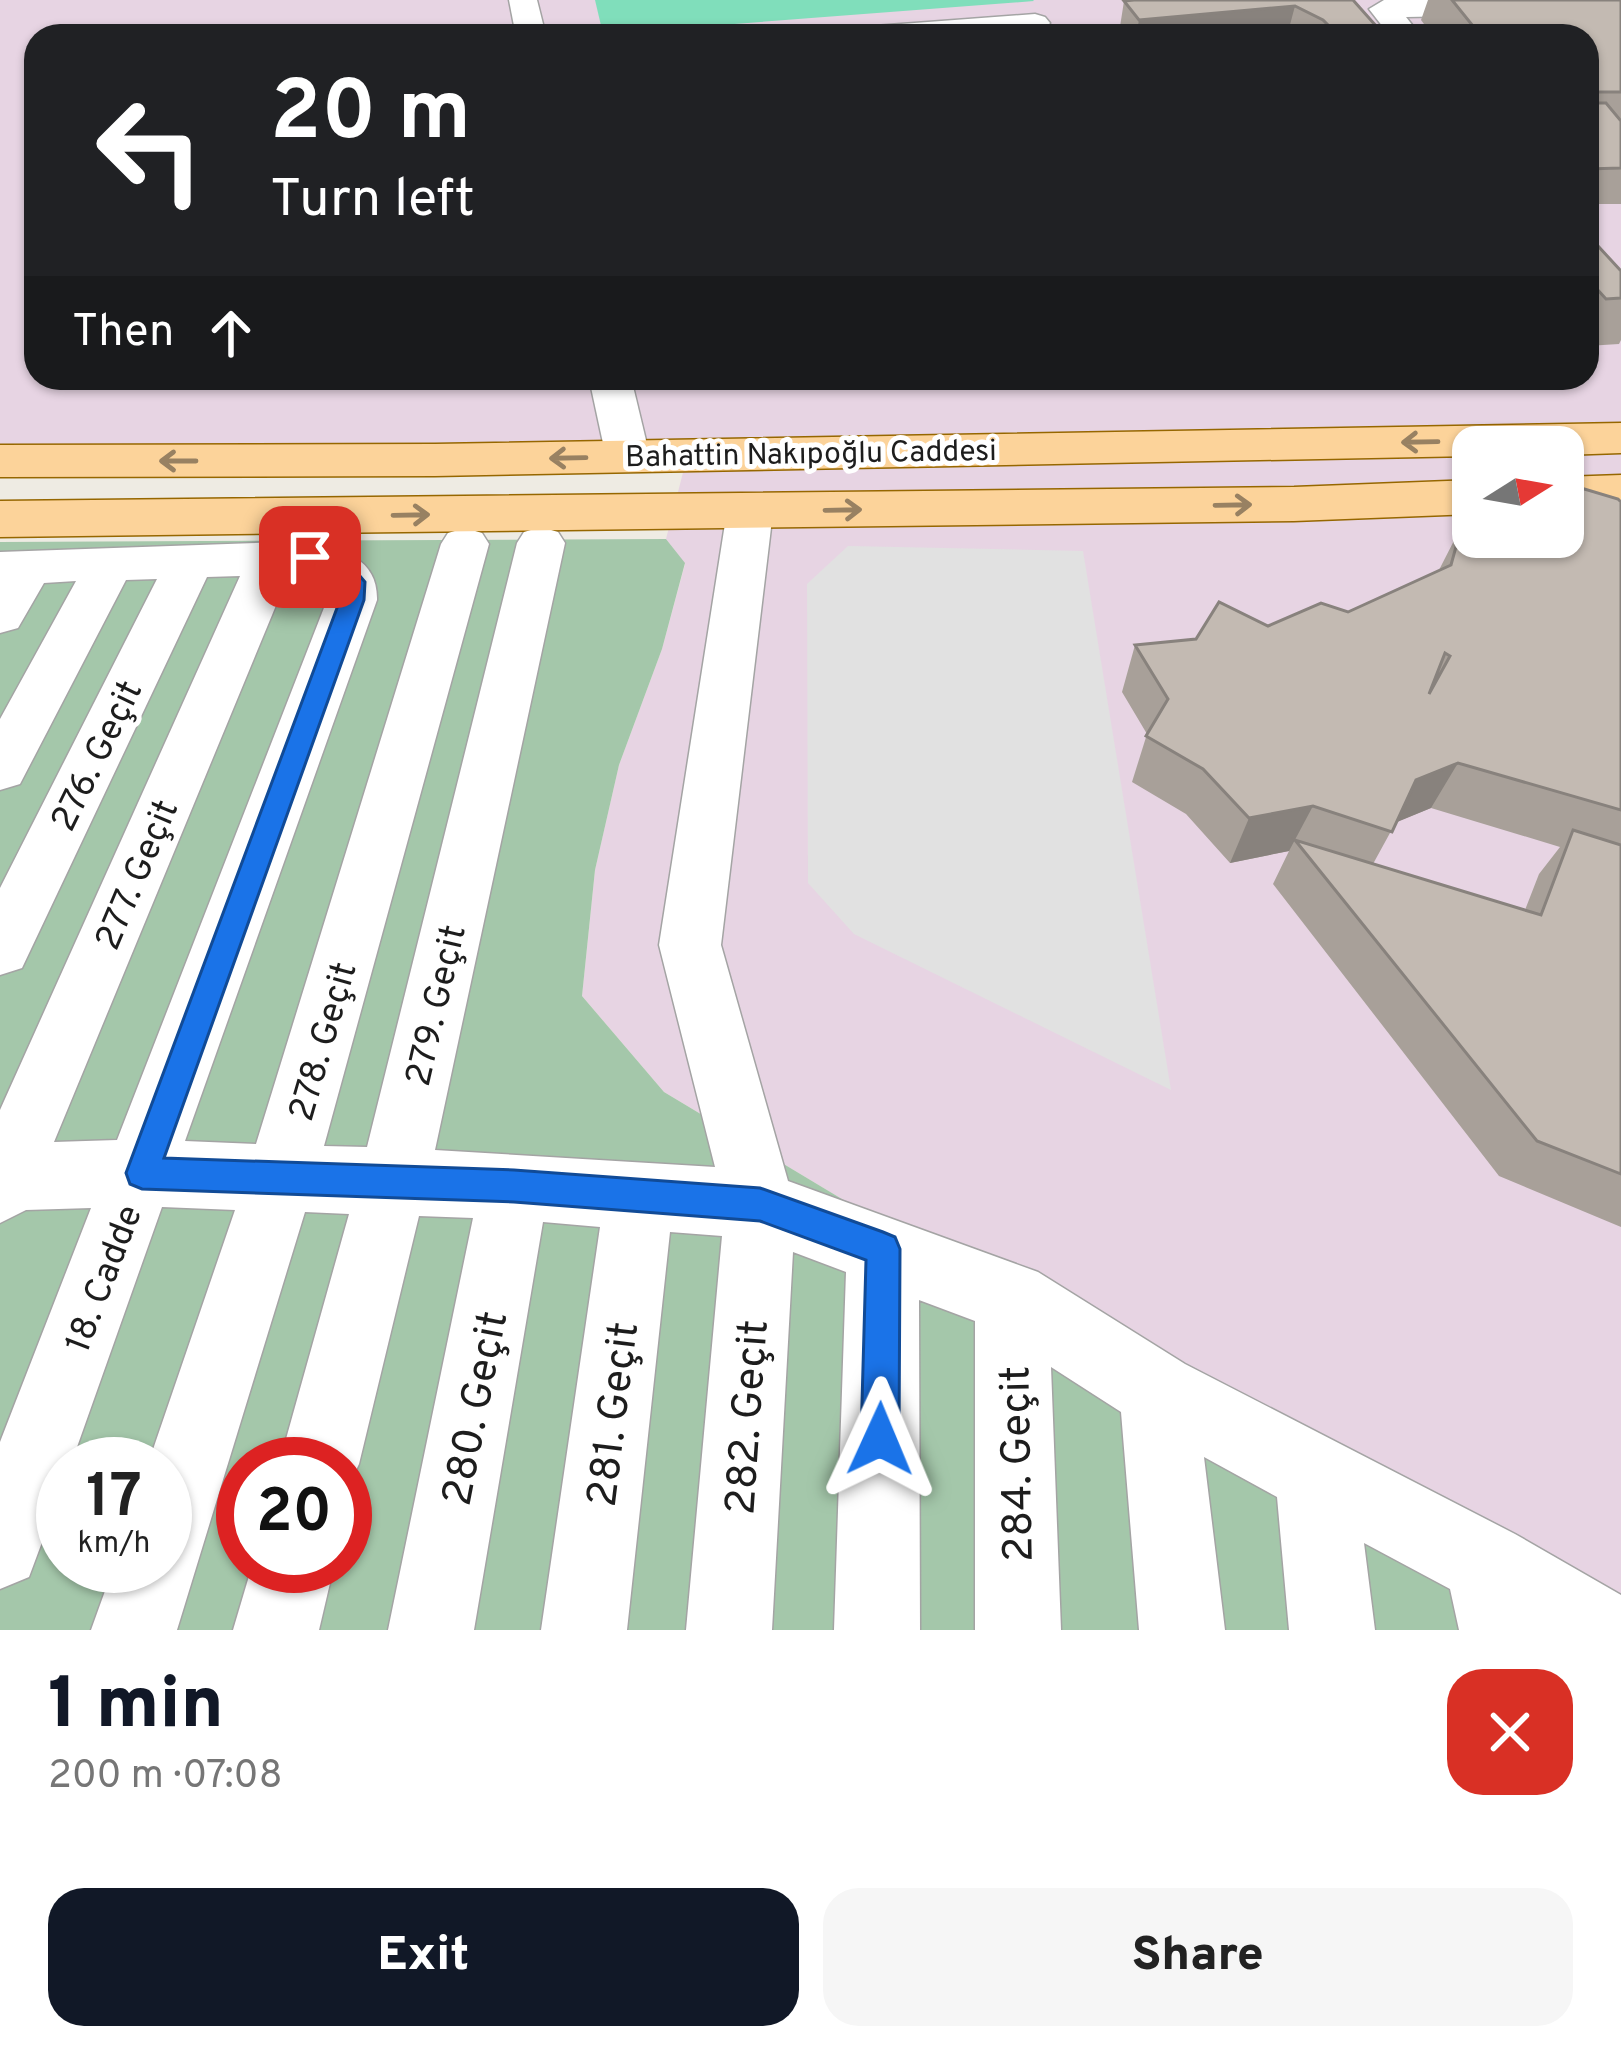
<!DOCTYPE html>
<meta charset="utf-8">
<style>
body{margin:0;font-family:Overpass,sans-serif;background:#f6f6f6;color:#222;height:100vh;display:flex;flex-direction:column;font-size:45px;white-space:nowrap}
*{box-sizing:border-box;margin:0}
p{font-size:39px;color:#767676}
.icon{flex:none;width:66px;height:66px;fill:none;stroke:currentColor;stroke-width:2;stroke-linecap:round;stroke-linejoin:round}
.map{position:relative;height:1630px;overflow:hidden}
.sheet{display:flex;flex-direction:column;background:#fff;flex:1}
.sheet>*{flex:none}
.top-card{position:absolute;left:24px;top:24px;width:1575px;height:366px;border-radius:36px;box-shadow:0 3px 9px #0004;background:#202124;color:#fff;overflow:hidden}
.needle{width:78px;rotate:79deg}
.controls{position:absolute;left:1452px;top:426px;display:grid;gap:24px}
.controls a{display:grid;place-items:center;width:132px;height:132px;border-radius:24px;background:#fff;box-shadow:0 3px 9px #0004;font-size:60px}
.speed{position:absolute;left:36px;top:1437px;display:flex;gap:24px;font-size:60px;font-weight:700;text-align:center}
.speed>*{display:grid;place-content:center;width:156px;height:156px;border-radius:50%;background:#fff;box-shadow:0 3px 9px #0004;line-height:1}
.speed small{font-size:30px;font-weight:400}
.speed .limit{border:18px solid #d22;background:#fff;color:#111}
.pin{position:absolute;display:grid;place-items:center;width:102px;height:102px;color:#fff;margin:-51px;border-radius:24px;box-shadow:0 6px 18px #0006}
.me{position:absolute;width:132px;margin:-66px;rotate:1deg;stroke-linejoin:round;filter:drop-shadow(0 0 9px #0008)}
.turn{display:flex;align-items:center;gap:42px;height:252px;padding:0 48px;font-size:54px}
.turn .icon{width:156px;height:156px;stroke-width:2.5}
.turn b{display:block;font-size:84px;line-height:102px}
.then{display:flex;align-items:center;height:114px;padding:0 48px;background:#0003;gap:24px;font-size:45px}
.round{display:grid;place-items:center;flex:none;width:126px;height:126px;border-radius:36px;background:#f6f6f6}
.head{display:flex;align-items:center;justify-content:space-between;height:204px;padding:0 48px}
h1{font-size:72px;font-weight:800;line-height:90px;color:#111827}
.primary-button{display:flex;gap:24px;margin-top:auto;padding:24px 48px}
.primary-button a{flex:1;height:138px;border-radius:36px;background:#111827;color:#fff;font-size:48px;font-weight:800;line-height:138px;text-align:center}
.primary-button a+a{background:#f6f6f6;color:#222}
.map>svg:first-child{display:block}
.industrial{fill:#e7d4e3;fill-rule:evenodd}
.cemetery{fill:#a4c7aa;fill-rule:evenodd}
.pitch{fill:#80debb}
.parking{fill:#e1e1e1}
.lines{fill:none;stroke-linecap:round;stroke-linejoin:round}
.minor-casing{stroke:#a4a4a4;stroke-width:3}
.major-casing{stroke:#966700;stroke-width:3}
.minor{fill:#fff;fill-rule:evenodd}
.major{fill:#fcd39a;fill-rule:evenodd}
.wall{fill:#a8a099;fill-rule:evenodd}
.shaded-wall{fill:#88827d}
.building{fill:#c3bab2;stroke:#88827d;stroke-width:3;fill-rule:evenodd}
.oneway{stroke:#988162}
.route{fill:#1a73e8;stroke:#114b97;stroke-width:3}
.labels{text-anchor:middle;stroke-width:10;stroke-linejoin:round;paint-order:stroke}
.far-street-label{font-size:30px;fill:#1d1d1d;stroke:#fff}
.street-label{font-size:36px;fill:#1d1d1d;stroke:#fff}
.near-street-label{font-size:42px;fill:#1d1d1d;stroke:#fff}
</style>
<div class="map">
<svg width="1621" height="1630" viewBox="0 0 1621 1630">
<rect width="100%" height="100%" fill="#eeebe3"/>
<!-- industrial -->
<path class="industrial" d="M0,0h1621v1630h-62l-895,-538 -82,-96 13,-126 24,-105 43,-116 23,-85 -19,-25 23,-90 -689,-1zM36,36h1551v342h-1551zM1473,447h90v90h-90z"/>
<!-- cemetery -->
<path class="cemetery" d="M666,539l19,24 -23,86 -43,116 -24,105 -13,126 82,96 895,538h-1559v-1088zM63,1464h102v102h-102zM243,1464h102v102h-102z"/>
<!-- pitch -->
<path class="pitch" d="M595,0h438l1,1 -431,33z"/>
<!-- parking -->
<path class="parking" d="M848,546l235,5 88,539 -317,-156 -46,-51 -1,-299z"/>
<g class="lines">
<defs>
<g id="minor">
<path d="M509,0h28l9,36h-30z"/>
<path d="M1384,0h237v13l-215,4 15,19h-31l-21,-27z"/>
<path d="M1035,14l10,3 5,6 -5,6 -65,7h-134l15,-9z"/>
<path d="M589,378h42l19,79 -6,10 -16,4 -16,-4 -6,-10z"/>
<path d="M750,496l16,4 7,11 -52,434 67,236 250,91 147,92 330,170 106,61v35h-162l-9,-41 -86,-46 11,87h-86l-12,-133 -73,-40 21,173h-86l-18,-218 -70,-45 10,263h-86v-309l-56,-21 1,330h-86l12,-358 -53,-20 -21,378h-86l36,-394 -52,-4 -43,398h-86l59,-403 -57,-5 -69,408h-86l85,-412 -54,-2 -60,248 -14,29v-29h-66l70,-250 -44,-2 -128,418h-86l23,-64h51v-102h-17l87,-254 -73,-3 -91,257h-8v22l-34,91 -29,12v-147l91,-234 -65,2 -26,13v-113l240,-534 -33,1 -185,391 -22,7v-87l157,-309 -31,1 -106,204 -20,6v-71l76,-138 -32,2 -26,45 -18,5v-81l310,-11c34,9 68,18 67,59l-192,541 71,3 185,-600 7,-11 17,-5 17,5 7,11 -165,602 43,1 150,-604 7,-11 17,-5 17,5 7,11 -130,607 280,17 -56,-222 68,-434 7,-11zM306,573l22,12 -1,15 -210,540 -63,2 235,-568z"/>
<path d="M252,1566h82l-15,64h-86z"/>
</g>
<g id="major">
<path d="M1621,423v30l-58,2v-8h-90v9l-1038,20 -435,1v-32l435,-1z"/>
<path d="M1621,475v34l-58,2v-34z"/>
<path d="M1473,480v34l-179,7 -1294,16v-36l1294,-14z"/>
</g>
</defs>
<!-- minor casing -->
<use href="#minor" class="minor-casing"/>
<!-- major casing -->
<use href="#major" class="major-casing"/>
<!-- minor -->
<use href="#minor" class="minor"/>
<!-- major -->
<use href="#major" class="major"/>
</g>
<!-- wall -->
<g class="wall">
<path d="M1353,0l32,36h-264l-2,-3 5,-32z"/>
<path d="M1428,0h193v204h-34v-168h-154l-12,-16z"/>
<path d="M1587,234l34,37v69l-2,4 -32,2z"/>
<path d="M1621,502v725l-122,-51 -226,-292 16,-33 -59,12 -44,-49 -54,-32 15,-48 -25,-42 13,-47 61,-6 152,-27 91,-42 23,-45zM1431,808l129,39 -21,27 -14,36 -152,-46 23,-42z"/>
</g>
<!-- shaded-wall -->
<g class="shaded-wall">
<path d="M1295,6l-8,30h-151l3,-16z"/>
<path d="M1458,763l-27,45 -41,17 26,-45z"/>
<path d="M1313,806l-24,45 -59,12 19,-45z"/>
</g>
<!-- building -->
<g class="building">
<path d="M1134,0h219l32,36h-46l-16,-16 -28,-14 -156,14 -15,-19z"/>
<path d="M1452,0h169v92h-34v-56h-106z"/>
<path d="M769,33l1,3h-40z"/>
<path d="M1587,103h19l15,18v47l-34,1z"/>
<path d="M1587,234l34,37v27l-15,1 -19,-21z"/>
<path d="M1571,485l47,14 3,3v308l-163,-47 -42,17 -24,52 -79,-26 -64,12 -46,-49 -57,-33 22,-37 -33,-54 61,-6 23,-37 49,24 53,-23 27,9 103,-47 11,-40 11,-3v15h90v-48zM1445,653l5,3 -21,38z"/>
<path d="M1573,830l48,15v329l-84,-33 -242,-301 246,75z"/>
</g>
<!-- one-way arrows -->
<defs><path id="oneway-shaft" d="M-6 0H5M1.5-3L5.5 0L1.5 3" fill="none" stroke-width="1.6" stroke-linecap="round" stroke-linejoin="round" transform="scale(3)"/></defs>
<g class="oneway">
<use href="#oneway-shaft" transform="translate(1420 442) rotate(179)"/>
<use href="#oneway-shaft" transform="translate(568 458) rotate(179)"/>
<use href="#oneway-shaft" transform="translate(178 461) rotate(180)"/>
<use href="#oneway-shaft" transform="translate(1233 505) rotate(-1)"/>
<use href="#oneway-shaft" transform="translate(843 510) rotate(-1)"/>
<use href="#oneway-shaft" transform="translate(411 515) rotate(-1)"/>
</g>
<!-- route -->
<path class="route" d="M310,550l39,13 16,19 -1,18 -200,558 350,12 246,18 123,44 12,5 5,12 -1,190 -5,14 -14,5 -13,-5 -6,-14 5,-179 -106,-39 -246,-19 -372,-13 -12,-5 -4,-11 214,-573 2,-16 -9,-10 -35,-17z"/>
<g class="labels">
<!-- far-street labels -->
<g class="far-street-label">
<text transform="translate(811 453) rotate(-1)" y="10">Bahattin Nakıpoğlu Caddesi</text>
</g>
<!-- street labels -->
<g class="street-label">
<text transform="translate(95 755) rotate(-64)" y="13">276. Geçit</text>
<text transform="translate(135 874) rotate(-67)" y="13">277. Geçit</text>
<text transform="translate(434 1005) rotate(-77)" y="13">279. Geçit</text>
<text transform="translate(321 1041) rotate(-74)" y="13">278. Geçit</text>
<text transform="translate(102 1278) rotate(-69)" y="13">18. Cadde</text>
</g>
<!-- near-street labels -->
<g class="near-street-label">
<text transform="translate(473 1408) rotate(-79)" y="15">280. Geçit</text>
<text transform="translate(611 1414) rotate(-83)" y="15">281. Geçit</text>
<text transform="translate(745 1417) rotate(-86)" y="15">282. Geçit</text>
<text transform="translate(1015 1464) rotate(-91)" y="15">284. Geçit</text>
</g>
</g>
</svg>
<div class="controls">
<a><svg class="needle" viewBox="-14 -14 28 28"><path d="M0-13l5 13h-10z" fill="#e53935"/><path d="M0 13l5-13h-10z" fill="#767676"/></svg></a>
</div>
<div class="speed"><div>17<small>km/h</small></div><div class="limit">20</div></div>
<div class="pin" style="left:310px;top:557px;background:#d93025"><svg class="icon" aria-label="arrive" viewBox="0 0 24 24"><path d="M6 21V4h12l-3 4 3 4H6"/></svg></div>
<svg class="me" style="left:880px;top:1439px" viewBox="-20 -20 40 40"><path d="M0-17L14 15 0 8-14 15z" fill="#1a73e8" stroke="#fff" stroke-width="4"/></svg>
<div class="top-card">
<div class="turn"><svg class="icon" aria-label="left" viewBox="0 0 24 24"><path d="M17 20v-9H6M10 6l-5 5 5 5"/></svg><div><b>20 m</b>Turn left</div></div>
<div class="then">Then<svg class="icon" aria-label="ahead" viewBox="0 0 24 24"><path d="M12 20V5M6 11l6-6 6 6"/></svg></div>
</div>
</div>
<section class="sheet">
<div class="head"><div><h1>1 min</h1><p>200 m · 07:08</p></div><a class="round" style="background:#d93025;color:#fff"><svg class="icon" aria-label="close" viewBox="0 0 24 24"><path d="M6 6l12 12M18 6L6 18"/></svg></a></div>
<div class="primary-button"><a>Exit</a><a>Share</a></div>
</section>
